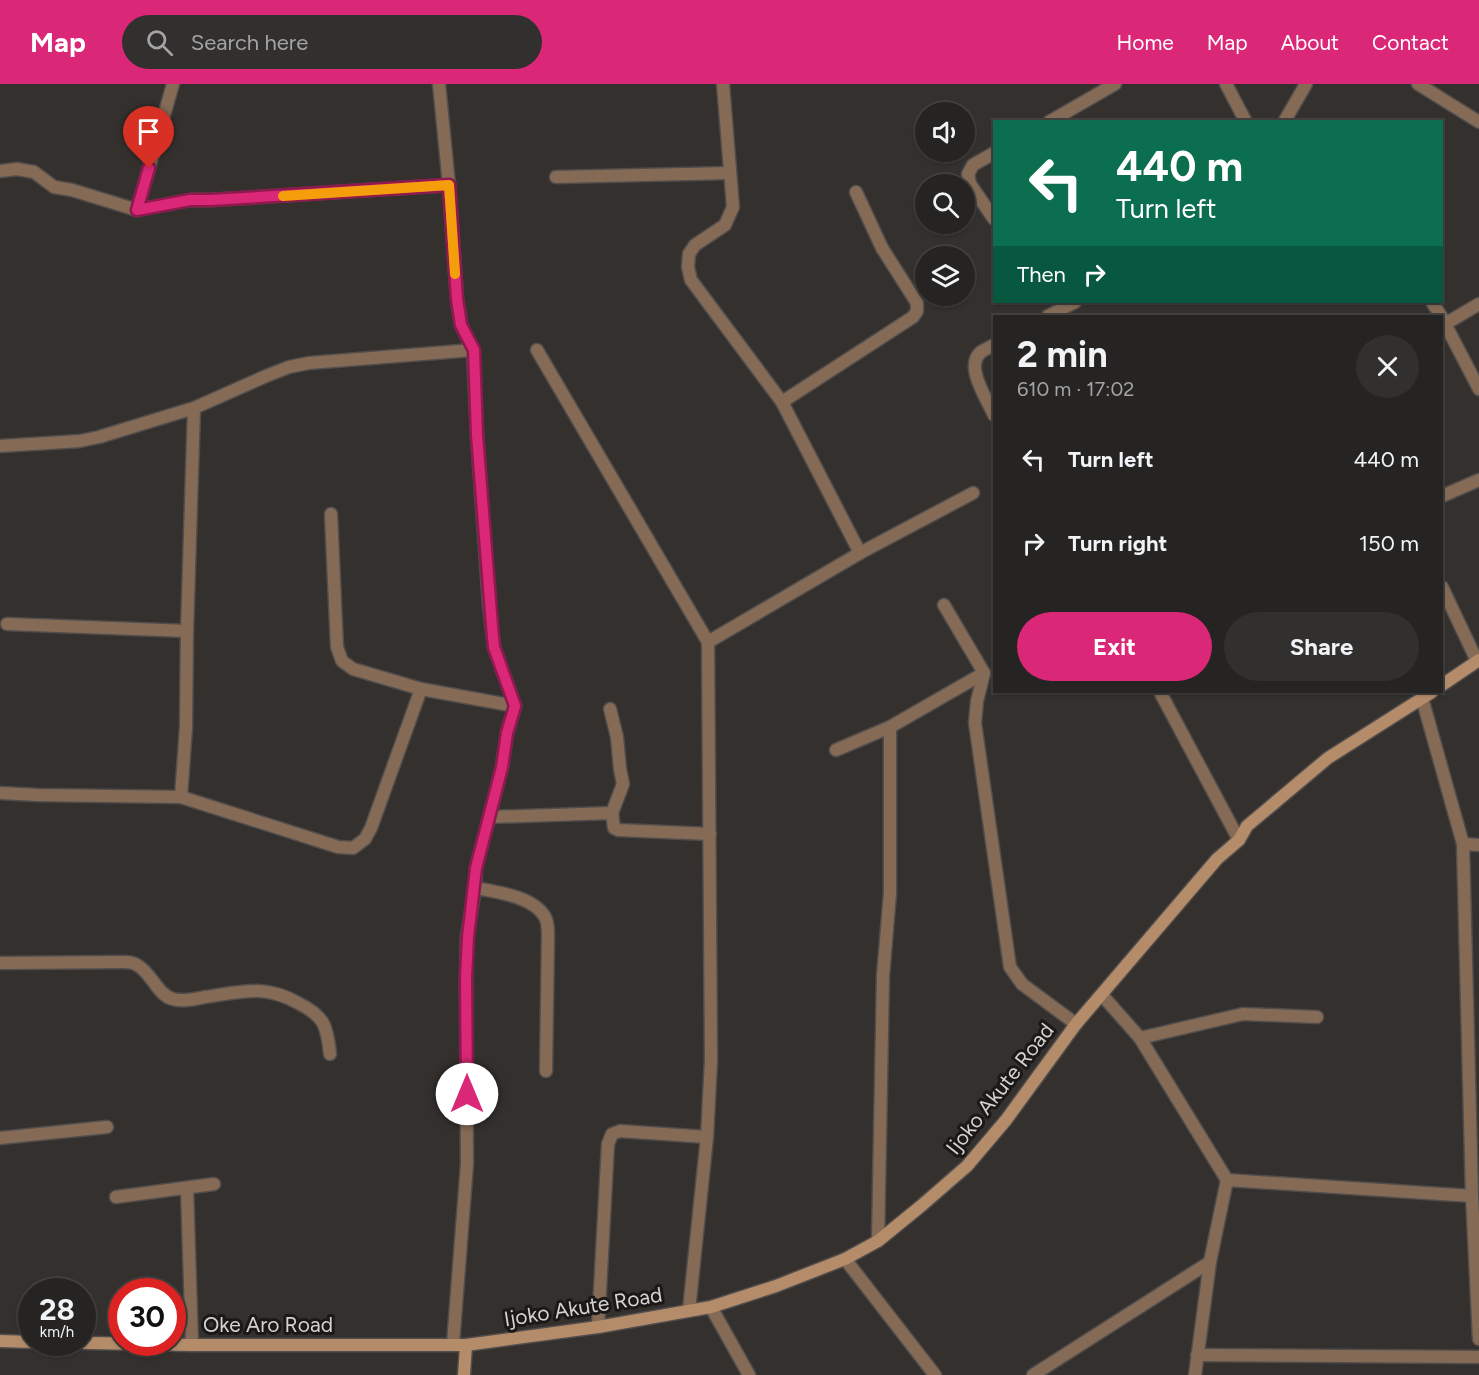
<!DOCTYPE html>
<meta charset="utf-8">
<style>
body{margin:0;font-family:Figtree,sans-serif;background:#32302f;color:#f1f3f6;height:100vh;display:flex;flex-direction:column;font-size:22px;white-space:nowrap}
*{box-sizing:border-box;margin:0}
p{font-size:20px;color:#a4a4a5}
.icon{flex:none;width:33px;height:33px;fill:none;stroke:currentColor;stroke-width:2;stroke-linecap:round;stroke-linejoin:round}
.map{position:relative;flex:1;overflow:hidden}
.side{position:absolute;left:993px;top:231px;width:450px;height:378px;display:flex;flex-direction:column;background:#262422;border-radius:0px;box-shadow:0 2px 4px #0004,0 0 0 2px #424140}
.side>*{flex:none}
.hud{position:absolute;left:993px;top:36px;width:450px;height:183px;border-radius:0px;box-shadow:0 2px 4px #0004,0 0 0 2px #424140;background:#0b6e4f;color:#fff;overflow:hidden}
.controls{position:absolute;left:915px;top:18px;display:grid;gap:12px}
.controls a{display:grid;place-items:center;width:60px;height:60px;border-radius:50%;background:#262422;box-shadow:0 2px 4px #0004,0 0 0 2px #424140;font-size:30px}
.speed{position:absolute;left:18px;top:1194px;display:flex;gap:12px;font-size:30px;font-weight:700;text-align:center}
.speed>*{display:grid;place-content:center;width:78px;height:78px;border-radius:50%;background:#262422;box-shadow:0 2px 4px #0004,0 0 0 2px #424140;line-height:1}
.speed small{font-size:15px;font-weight:400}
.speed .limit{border:9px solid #d22;background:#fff;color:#111}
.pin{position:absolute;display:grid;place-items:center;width:51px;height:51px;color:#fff;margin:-62px -26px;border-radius:50% 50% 50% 0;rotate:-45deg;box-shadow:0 0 6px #0007}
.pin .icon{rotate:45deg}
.me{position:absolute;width:66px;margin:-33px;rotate:0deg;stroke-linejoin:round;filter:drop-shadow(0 0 4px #0008)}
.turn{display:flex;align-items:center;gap:21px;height:126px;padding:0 24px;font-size:27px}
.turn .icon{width:78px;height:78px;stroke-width:2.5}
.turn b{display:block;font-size:42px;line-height:51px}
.then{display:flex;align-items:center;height:57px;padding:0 24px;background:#0003;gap:12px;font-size:22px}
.round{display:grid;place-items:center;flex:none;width:63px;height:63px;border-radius:32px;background:#32302f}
.overview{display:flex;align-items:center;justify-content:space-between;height:102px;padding:0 24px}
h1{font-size:36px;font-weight:700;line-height:45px}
.action{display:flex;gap:12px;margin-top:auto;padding:12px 24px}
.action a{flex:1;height:69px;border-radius:36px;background:#db2777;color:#fff;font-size:24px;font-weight:700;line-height:69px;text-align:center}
.action a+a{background:#32302f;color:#f1f3f6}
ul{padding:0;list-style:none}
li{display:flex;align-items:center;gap:18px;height:84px;padding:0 24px}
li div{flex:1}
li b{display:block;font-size:22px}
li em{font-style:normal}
header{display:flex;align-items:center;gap:36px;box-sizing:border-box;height:84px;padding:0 30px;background:#db2777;color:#fff}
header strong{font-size:28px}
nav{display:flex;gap:33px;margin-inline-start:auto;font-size:21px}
.search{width:420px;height:54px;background:#32302f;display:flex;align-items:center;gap:15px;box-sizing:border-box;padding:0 21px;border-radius:33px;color:#a4a4a5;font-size:22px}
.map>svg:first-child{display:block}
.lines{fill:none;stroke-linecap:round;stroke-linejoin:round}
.street-casing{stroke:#504d4c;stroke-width:15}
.secondary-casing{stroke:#504d4c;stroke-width:15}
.street{stroke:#856b56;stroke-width:12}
.secondary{stroke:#b58c69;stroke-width:12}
.route-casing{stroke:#8e194d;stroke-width:15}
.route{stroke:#db2777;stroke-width:10}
.slow{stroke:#f59e0b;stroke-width:10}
.labels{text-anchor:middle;stroke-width:6;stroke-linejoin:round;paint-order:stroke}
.street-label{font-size:21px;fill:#d5d3d2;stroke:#1a1918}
</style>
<header>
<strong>Map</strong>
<div class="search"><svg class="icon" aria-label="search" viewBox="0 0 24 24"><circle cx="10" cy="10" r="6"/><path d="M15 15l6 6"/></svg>Search here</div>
<nav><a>Home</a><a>Map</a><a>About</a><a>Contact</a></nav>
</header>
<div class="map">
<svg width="1479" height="1291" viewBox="0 0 1479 1291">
<rect width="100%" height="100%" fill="#33302e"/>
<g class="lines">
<defs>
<g id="street">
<path d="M439,0l10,101 8,114 4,26 12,25 4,85 12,169 5,43 21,59 -8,27 -5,34 -26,101 -1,20 -8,49 -1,40 1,187 -14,180"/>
<path d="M723,0l10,123 -8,18 -30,20 -6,9 -1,13 3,13 91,122 78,151"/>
<path d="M1226,0l20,38"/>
<path d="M1418,0l61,38"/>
<path d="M1049,38l66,-38"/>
<path d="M1284,38l22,-38"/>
<path d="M994,69l-21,12 -5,9 2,10 24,35"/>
<path d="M0,87l17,-2 17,3 20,15 18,3 65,20 53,-10h21l238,-15"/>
<path d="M556,93l174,-4"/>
<path d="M137,126l36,-126"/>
<path d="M1432,218l9,14"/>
<path d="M1048,232l27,-14"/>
<path d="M1442,234l37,71"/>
<path d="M1445,240l34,-20"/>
<path d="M994,261c-3,2 -9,4 -13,7 -17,14 6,47 13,63"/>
<path d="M537,266l171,292 3,418 -4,77 -18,173"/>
<path d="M782,318l131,-85 4,-6v-8l-35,-55 -26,-56"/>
<path d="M0,362l80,-5 19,-4 95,-29 72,-32 23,-9 20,-4 164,-13"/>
<path d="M1442,412l37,-16"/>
<path d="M331,430l6,133 5,14 11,8 68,20 94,17"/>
<path d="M1442,503l35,74"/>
<path d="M944,521l40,68 -7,28 -2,22 35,244 12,17 54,40"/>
<path d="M7,540l180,7"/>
<path d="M708,558l152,-89 113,-60"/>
<path d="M1160,608l79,148"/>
<path d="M1422,614l41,146 9,352 7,143"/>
<path d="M610,625l7,28 3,32 3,15 -11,29"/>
<path d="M836,666l54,-23 94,-54"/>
<path d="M0,709l38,2 143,2 157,50 15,1 12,-9 6,-11 50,-139"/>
<path d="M181,713l5,-70 1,-96 7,-223"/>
<path d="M489,733l123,-4 2,15 4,2 92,4"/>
<path d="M1463,760l16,1"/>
<path d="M475,804c21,4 58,8 70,29 3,5 3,13 3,19l-2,135"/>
<path d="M0,879l124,-1c4,0 10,1 13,3 14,7 21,31 36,34 10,3 22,0 32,-2 36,-5 59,-13 93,6 26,13 29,22 32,51"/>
<path d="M1102,911l38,43 87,142 -17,82 -15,113"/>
<path d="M1140,954l103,-24 74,3"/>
<path d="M0,1054l107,-11"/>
<path d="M1227,1096l245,16"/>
<path d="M187,1104l5,157"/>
<path d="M116,1113l98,-13"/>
<path d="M878,1157l5,-265 7,-83v-166"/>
<path d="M845,1175l90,116"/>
<path d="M711,1223l38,68"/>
<path d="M598,1243l10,-183 4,-10 8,-3 87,6"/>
<path d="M1197,1271l282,2"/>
<path d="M1033,1291l177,-113"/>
</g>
<g id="secondary">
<path d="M1442,601l37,-25"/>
<path d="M0,1257l32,1"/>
<path d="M39,1258l153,3h274l132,-18 113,-20 65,-21 69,-27 33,-18 43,-35 46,-40 39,-46 70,-96 141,-165 22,-19 8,-14 81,-68 104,-66"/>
<path d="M464,1291l2,-30"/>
</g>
</defs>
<!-- street casing -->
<use href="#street" class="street-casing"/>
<!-- secondary casing -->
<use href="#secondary" class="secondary-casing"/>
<!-- street -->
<use href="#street" class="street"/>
<!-- secondary -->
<use href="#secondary" class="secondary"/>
</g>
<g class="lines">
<defs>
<path id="route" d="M149,84l-12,42 53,-10h21l238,-15 8,114 4,26 13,25 3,85 15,191 2,21 21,59 -8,27 -5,34 -26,101 -8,69 -2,40 1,117"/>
</defs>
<!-- route casing -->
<use href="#route" class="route-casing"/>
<!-- route -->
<use href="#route" class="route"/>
<!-- slow -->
<path class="slow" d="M283,112l166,-11 6,89"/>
</g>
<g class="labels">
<!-- street labels -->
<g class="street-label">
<text transform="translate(1000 1005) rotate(-52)" y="7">Ijoko Akute Road</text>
<text transform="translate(583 1223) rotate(-9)" y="7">Ijoko Akute Road</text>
<text x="268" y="1248">Oke Aro Road</text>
</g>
</g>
</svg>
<div class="controls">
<a><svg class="icon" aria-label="sound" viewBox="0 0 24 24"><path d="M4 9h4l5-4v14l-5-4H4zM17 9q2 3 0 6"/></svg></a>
<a><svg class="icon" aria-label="search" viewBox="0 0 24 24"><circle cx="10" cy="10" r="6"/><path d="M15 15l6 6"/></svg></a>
<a><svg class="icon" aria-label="layers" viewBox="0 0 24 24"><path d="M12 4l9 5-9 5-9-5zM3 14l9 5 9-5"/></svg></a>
</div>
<div class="speed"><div>28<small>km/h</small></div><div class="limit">30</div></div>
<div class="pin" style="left:149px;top:84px;background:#d93025"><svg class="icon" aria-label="arrive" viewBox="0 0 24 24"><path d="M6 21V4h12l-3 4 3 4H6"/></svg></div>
<svg class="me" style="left:467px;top:1010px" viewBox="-20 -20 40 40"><circle r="19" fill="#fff"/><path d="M0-13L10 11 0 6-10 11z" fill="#db2777"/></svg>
<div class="hud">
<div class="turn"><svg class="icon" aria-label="left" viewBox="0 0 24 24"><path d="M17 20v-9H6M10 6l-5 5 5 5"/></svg><div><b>440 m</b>Turn left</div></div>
<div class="then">Then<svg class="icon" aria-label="right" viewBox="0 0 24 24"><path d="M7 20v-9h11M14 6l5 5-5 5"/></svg></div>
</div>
<section class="side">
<div class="overview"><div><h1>2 min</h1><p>610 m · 17:02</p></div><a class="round"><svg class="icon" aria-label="close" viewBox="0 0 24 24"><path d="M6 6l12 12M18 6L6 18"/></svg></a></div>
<ul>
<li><svg class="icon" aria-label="left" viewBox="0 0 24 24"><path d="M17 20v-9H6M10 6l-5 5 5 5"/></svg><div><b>Turn left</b></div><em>440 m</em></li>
<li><svg class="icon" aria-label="right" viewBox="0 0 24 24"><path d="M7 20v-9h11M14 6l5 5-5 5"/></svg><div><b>Turn right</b></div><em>150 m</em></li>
</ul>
<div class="action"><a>Exit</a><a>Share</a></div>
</section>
</div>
